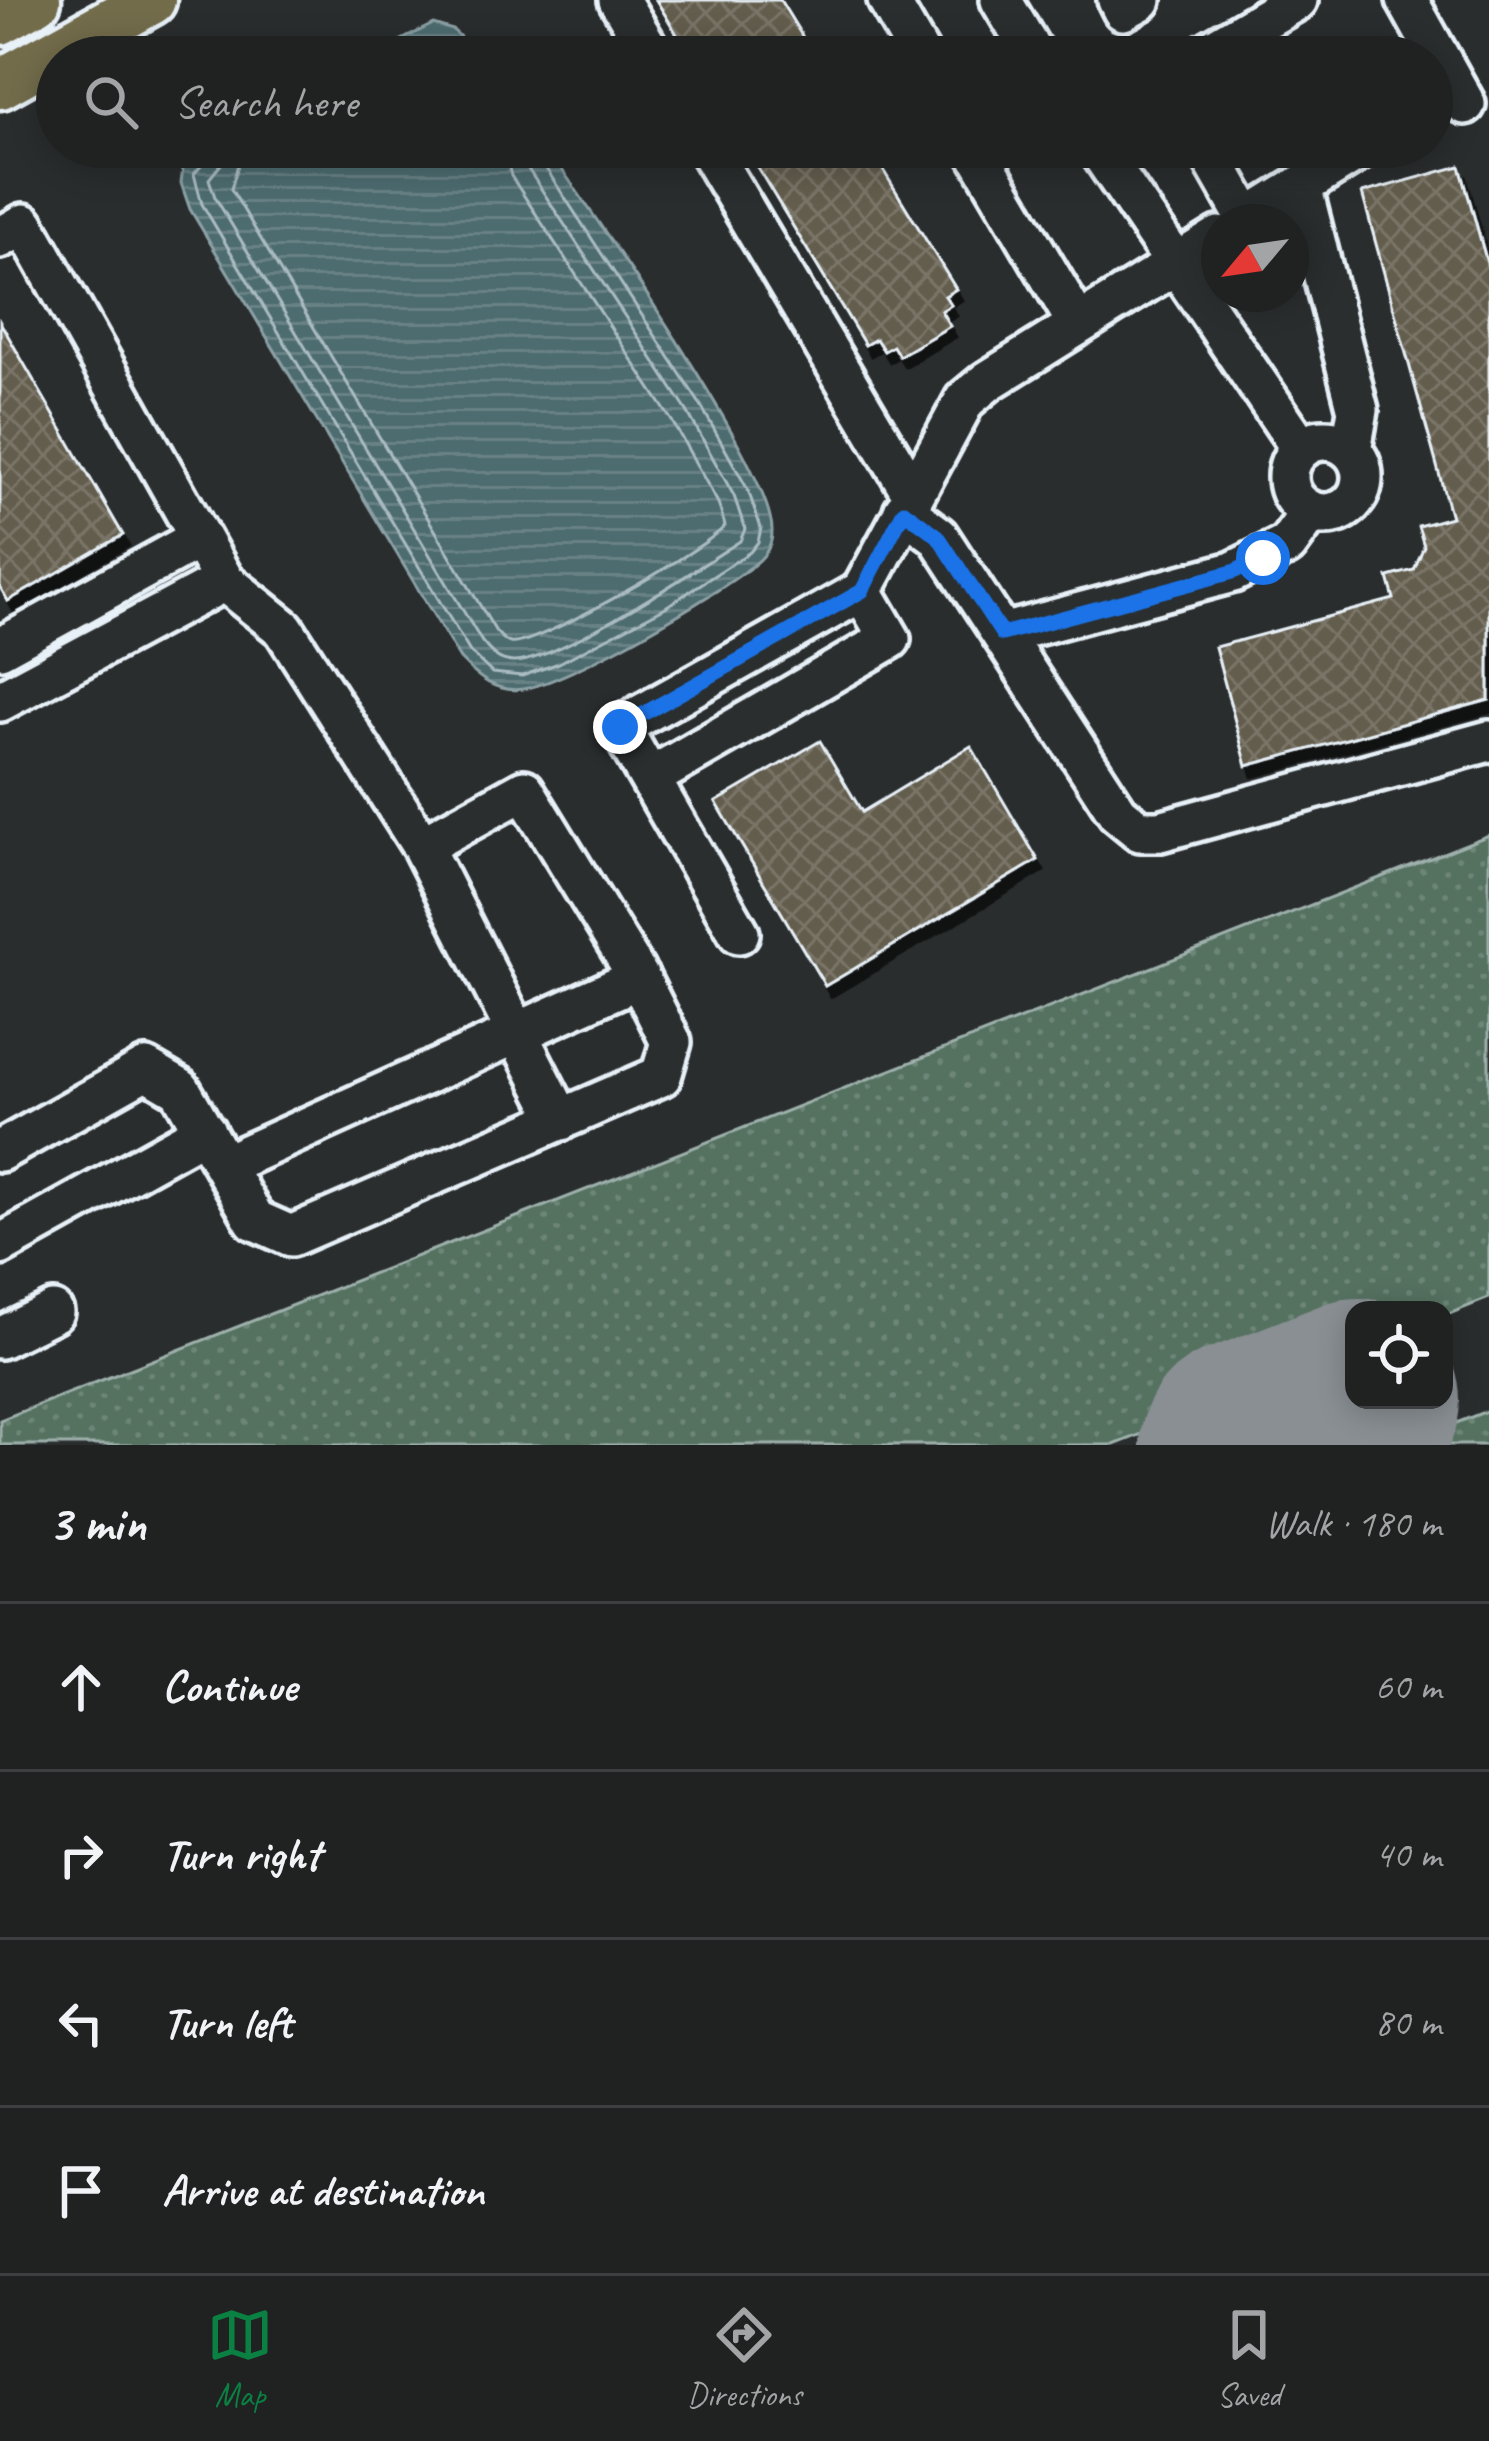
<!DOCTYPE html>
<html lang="en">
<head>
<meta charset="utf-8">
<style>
	body { margin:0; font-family:Caveat,sans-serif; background:#282a2a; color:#f1f3f6 }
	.controls { position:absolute; right:36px; bottom:36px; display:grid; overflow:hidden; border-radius:24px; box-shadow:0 6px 30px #0003 }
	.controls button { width:108px; height:108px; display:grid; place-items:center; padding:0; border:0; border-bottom:3px solid #3d3f40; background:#202222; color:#f1f3f6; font:60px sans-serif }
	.compass { position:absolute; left:1201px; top:204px; width:108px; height:108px; border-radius:50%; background:#202222; box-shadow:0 6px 30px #0003; rotate:241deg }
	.stop { position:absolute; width:36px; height:36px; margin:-27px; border:9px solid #1a73e8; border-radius:50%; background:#fff }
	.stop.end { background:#1a73e8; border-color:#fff; box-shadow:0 3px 12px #0008 }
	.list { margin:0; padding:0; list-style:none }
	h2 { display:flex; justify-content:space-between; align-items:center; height:156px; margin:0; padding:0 48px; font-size:51px }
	h2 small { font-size:39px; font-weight:400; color:#a2a4a5 }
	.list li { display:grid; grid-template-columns:78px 1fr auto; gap:36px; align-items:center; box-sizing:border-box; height:168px; padding:0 48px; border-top:3px solid #3d3f40 }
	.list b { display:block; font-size:45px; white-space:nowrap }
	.list em { font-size:39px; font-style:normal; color:#a2a4a5 }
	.icon { flex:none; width:66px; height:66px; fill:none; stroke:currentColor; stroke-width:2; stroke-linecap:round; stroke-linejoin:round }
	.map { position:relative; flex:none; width:1489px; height:1445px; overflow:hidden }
	.search { position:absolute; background:#202222; box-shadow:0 6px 30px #0003; left:36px; right:36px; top:36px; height:132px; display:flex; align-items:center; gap:30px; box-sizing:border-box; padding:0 42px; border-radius:66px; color:#a2a4a5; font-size:45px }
	.sheet { height:828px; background:#202222 }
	nav { display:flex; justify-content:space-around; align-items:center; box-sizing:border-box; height:168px; border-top:3px solid #3d3f40; background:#202222; font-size:33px; color:#a2a4a5 }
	nav a { display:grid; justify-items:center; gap:6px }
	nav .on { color:#0b8043 }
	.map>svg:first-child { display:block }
	.green { fill:url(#green-dots); stroke:#9eb1ac; stroke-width:3 }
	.water { fill:url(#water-rules); stroke:#8ca1a6; stroke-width:3 }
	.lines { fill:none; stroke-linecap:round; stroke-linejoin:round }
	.shore { stroke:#aabcc2; stroke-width:3 }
	.runway { stroke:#898f93; stroke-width:204 }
	.building { fill:url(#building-cross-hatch); stroke:#e8f1f8; stroke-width:3; filter:url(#shadow) }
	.minor-casing { stroke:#e8f1f8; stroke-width:48 }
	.major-casing { stroke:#e8f1f8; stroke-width:57 }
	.minor { stroke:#2a2d2e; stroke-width:39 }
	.major { stroke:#726c4b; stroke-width:48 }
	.route { stroke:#1a73e8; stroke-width:15 }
</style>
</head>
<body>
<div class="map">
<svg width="1489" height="1445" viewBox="0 0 1489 1445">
	<defs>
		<pattern id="green-dots" width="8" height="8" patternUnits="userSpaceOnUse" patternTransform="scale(3)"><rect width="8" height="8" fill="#557160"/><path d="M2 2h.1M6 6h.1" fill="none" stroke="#6d8678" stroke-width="1.8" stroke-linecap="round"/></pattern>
		<pattern id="water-rules" width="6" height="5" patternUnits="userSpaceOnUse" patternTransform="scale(3)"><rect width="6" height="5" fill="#4e6c70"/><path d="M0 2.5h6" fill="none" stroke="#688185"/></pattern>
		<pattern id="building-cross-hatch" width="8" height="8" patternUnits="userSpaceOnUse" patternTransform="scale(3)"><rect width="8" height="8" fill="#645d4d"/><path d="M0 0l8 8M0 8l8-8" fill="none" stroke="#7a7567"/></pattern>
		<filter id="shadow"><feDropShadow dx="6" dy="11" stdDeviation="0" flood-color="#0009"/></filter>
	</defs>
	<rect width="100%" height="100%" fill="#2a2d2e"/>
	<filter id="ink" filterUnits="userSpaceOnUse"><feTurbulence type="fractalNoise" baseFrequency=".00833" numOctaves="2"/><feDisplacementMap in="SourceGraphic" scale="24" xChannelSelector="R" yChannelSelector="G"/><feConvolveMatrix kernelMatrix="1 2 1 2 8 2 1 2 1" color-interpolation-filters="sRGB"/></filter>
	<g filter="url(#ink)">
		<path class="green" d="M1489,835V1298L1444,1316V1310H1354V1351L1114,1445H0V1420Z
			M1489,1410V1445H1401Z"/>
		<path class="water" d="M433,24L453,30L481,57H368Z
			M206,147H546C589,208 775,472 772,532C772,544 766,555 756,563C717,595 571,681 523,689C496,693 478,678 460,659L190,209L181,183L183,168Z"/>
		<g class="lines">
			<path class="shore" d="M210,147L208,158L194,174L202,204L470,652L492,673L522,676L559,663L664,608L750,552L758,542L761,528L748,490L700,404L539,158L537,147
				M225,147L222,163L209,179L215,197L482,642C491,653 498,661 513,662C556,663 698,568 740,541L745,529L734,496L687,411L526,166L522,147
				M243,147L231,189L496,632C500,636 505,642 510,643C534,649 708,547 725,526L718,503L672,421L511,176L504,147"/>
			<path class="runway" d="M1242,1445L1358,1400"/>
		</g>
		<path class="building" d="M656,0H780L815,57H691Z
			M745,147H869L956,289L945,296L951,305L941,311L950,326L899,356L893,346L884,351L876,339L865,345Z
			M1460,166L1489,270V700L1247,766L1215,647L1394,599L1388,577L1414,570L1424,546L1418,526L1451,517L1362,193Z
			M0,322L123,535L8,601L0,587Z
			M820,741L862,812L971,746L1038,860L825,986L716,802Z"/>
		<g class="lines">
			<defs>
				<path id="minor" d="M619,0L653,57
					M888,0L921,57
					M1001,0L1035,57
					M1118,0L1123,10L1141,0
					M1407,0L1465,104
					M1200,57L1297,0
					M707,147L913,494
					M974,147L1078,324
					M1097,147L1301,448
					M1206,147L1247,219
					M1301,186L1358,410L1351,450
					M1243,222L1364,147
					M0,238L24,224L200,538
					M1288 477a37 37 0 1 1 74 0a37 37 0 1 1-74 0Z
					M904,511L938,536L1118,813L1140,831H1160L1489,741
					M1002,634L1233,572L1287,545L1311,512
					M0,648L200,538L224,581L0,701
					M650,778L890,639L862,591
					M422,846L561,1120
					M739,933L620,727L862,591L965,400L988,381L1219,237
					M0,1151L146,1069L180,1089L255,1220L291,1236L661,1076L671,1042L639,978L524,790L422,846L284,629L224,581
					M224,1165L639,978
					M0,1245L205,1131
					M0,1338L53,1312"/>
				<path id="major" d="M0,20L36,0
					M0,84L151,0"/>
			</defs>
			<use href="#minor" class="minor-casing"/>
			<use href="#major" class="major-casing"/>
			<use href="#minor" class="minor"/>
			<use href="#major" class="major"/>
		</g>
	</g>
	<g class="lines" filter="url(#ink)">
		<path class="route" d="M620,727L862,591L904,511L938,536L1002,634L1233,572L1263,558"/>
	</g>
</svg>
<div class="controls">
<button><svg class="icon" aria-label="locate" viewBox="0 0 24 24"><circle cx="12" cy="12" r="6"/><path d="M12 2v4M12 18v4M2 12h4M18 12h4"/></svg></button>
</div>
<svg class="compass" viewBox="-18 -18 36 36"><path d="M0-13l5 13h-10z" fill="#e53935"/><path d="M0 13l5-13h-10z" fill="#a2a4a5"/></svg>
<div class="stop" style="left:1263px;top:558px"></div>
<div class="stop end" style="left:620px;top:727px"></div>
<div class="search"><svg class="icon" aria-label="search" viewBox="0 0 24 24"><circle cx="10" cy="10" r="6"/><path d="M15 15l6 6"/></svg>Search here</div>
</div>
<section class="sheet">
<h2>3 min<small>Walk · 180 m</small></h2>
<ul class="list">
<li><svg class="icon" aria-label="ahead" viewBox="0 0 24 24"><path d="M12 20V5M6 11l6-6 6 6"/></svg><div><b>Continue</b></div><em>60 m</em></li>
<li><svg class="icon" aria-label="right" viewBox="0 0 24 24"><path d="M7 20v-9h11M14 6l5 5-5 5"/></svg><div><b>Turn right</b></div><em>40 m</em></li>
<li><svg class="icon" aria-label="left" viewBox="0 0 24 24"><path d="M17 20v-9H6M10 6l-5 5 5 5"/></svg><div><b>Turn left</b></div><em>80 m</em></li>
<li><svg class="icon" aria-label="arrive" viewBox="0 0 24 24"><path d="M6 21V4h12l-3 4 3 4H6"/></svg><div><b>Arrive at destination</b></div></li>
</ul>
</section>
<nav>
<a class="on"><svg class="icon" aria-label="map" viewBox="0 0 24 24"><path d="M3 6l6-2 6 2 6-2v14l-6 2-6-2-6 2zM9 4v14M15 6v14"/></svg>Map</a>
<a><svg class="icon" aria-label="directions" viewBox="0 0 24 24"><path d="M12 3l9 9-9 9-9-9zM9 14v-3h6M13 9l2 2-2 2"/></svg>Directions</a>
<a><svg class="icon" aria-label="saved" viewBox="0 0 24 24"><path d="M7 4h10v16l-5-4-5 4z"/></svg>Saved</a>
</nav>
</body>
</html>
